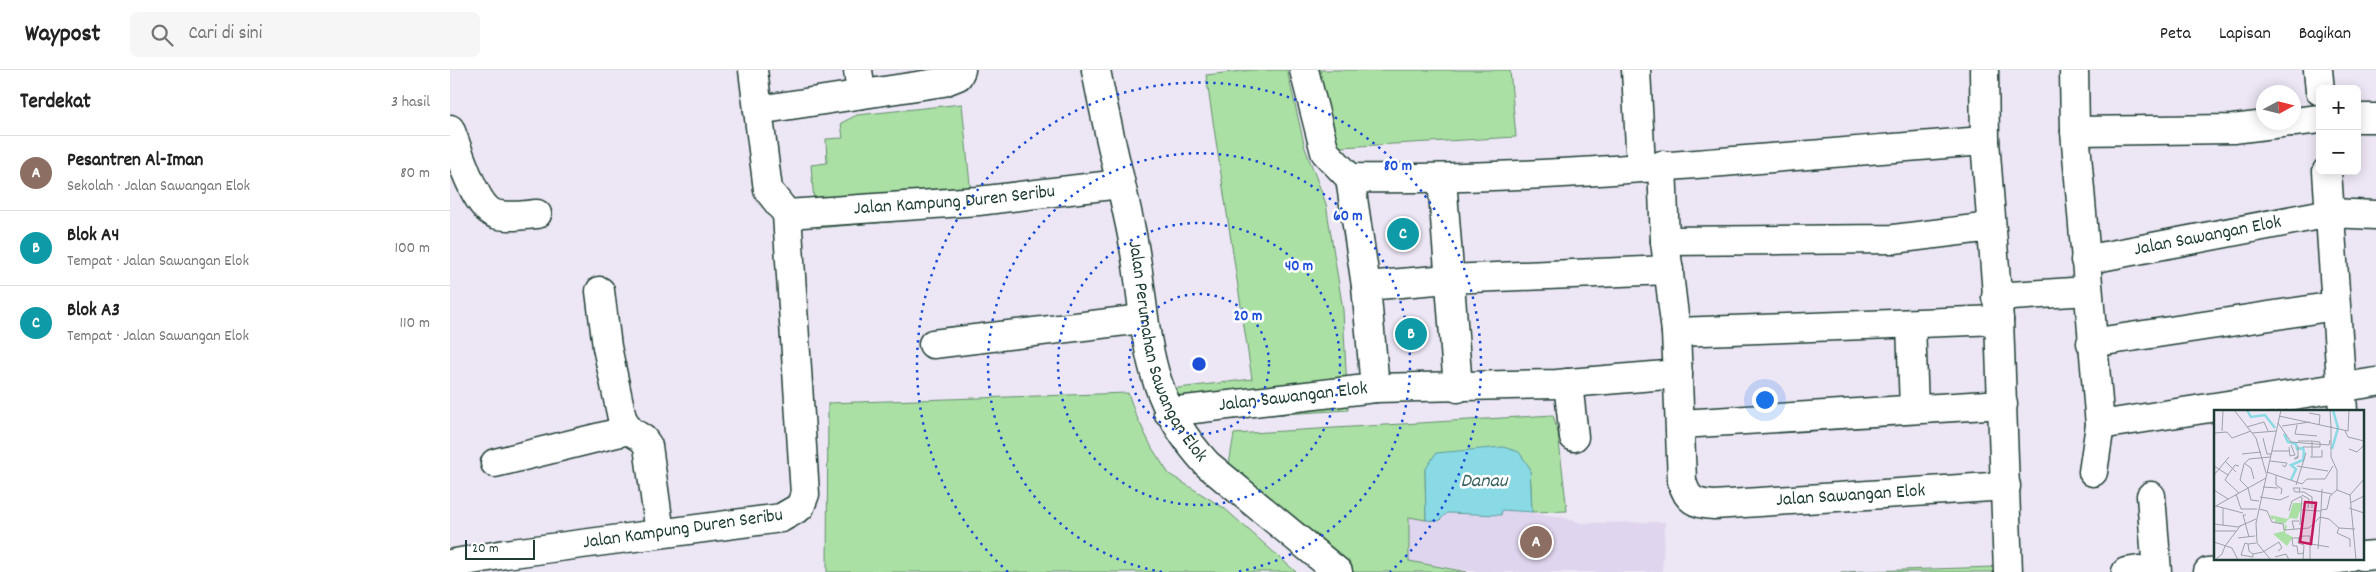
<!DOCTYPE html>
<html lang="id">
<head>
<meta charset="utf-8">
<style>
	body { margin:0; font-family:Dekko,sans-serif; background:#f6f6f6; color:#222 }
	.controls { position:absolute; right:15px; top:15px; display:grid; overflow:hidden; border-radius:8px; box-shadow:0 2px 12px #0003 }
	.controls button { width:45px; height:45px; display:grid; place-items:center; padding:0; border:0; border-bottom:1px solid #e0e0e0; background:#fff; color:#222; font:25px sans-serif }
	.compass { position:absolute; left:1806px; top:15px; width:45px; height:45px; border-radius:50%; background:#fff; box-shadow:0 2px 12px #0003; rotate:83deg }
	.scale { position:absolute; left:15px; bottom:12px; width:70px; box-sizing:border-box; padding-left:5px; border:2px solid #1f3d34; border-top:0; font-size:14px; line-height:18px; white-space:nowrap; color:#1f3d34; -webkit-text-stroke:4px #fff; paint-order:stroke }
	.you { position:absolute; left:1314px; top:329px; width:18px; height:18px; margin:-12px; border:4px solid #fff; border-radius:50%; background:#1a73e8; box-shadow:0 0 0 8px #1a73e833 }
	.badge { display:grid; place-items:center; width:32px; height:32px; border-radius:50%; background:#d1495b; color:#fff; font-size:16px; font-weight:700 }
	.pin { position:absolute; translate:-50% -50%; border:2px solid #fff; box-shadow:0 1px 5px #0006 }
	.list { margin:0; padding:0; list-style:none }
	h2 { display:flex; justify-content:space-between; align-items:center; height:65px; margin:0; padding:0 20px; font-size:21px }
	h2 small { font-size:16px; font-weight:400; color:#767676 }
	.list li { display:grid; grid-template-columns:32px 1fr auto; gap:15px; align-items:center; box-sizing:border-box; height:75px; padding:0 20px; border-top:1px solid #e0e0e0 }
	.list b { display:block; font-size:19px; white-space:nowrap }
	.list p { margin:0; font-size:16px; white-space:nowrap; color:#767676 }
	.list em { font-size:16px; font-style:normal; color:#767676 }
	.icon { flex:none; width:28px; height:28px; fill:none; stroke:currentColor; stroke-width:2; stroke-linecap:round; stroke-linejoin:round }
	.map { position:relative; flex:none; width:1926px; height:502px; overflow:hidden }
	header { display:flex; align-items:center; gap:30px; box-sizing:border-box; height:70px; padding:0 25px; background:#fff; border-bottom:1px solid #e0e0e0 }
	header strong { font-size:24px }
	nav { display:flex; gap:28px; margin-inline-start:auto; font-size:18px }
	.search { width:350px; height:45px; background:#f6f6f6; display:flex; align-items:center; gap:12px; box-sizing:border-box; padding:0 18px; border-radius:8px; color:#767676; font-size:19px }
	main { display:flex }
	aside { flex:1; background:#fff }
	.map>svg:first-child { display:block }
	.built { fill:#e0d5ee }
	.green { fill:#aae0a4; stroke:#648e6c }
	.water { fill:#89dae4; stroke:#5f9b9e }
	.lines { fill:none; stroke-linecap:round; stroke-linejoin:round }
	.minor-casing { stroke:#1f3d34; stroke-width:31 }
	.minor { stroke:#fff; stroke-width:28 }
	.ring { fill:none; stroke:#1d4ed8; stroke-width:2.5; stroke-dasharray:2.5 5 }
	.labels { text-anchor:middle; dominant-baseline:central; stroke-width:5; stroke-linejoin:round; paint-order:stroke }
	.street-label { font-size:19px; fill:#1f3d34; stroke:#fff }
	.water-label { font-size:20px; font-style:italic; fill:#3a6460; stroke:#fff }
	.inset-river { fill:none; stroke:#89dae4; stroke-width:2.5 }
	.inset-road { fill:none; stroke:#9ba2a8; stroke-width:1 }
	.view { fill:#c2185b; fill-opacity:0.15; stroke:#c2185b; stroke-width:2.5 }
	.inset-edge { fill:none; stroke:#1f3d34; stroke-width:2.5 }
	.centre { fill:#1d4ed8; stroke:#fff; stroke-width:2.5 }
	.ring-label { font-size:15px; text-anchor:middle; font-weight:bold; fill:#1d4ed8; stroke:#fff; stroke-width:5; stroke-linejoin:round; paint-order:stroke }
</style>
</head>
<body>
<header>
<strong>Waypost</strong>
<div class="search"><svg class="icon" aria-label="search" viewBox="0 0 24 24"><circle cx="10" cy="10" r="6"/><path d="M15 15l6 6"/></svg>Cari di sini</div>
<nav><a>Peta</a><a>Lapisan</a><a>Bagikan</a></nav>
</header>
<main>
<aside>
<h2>Terdekat<small>3 hasil</small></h2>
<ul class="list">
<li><span class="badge" style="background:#8d6e63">A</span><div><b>Pesantren Al-Iman</b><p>Sekolah · Jalan Sawangan Elok</p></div><em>80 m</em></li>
<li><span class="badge" style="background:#0f9aa8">B</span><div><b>Blok A4</b><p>Tempat · Jalan Sawangan Elok</p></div><em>100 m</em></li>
<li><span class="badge" style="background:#0f9aa8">C</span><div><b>Blok A3</b><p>Tempat · Jalan Sawangan Elok</p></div><em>110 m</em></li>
</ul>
</aside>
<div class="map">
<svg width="1926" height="502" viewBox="0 0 1926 502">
	<rect width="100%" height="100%" fill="#ede6f5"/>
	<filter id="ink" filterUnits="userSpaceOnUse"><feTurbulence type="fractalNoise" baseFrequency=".02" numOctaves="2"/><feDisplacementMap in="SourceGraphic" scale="10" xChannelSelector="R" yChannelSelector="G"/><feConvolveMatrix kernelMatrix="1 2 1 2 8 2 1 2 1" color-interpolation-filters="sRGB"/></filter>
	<g filter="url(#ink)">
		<path class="built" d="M1052,440L1107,446L1131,453L1215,452L1212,502H1027L959,491V447L989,451L997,443L1050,445Z"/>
		<path class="green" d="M801,0H837L855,78L876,134L893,240L898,340L725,351L704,321L802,309L756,5Z
			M859,0H1060L1066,67L874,78Z
			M512,34L523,145L366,158L361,95L377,93L376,69L393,68L391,53L407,45Z
			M678,323L685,343L702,378L719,404L774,438L846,502H377L378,333Z
			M1103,345L1108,363L1117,441L1082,442L1080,398L975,400L976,450L959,447V491L1017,502H871L774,425L784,364Z
			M1544,497V502H1391Z"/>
		<path class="water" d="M1053,377L1069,382L1080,398L1082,442L1052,440L1051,445L997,443L989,451L976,450L975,400L986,383Z"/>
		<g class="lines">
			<defs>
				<g id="minor">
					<path d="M408,0L411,24"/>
					<path id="s1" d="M646,0C656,54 670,107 681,160C700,252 687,318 757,394L888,502"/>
					<path d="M854,0L875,82L900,108L916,216L925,318"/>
					<path d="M1186,0L1191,97"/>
					<path d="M1534,0L1535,71L1549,250L1558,502"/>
					<path d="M1624,0L1625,61L1650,355L1643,402"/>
					<path d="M1868,0L1870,21"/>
					<path d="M308,40L493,12L508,6L511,0"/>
					<path d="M1907,48H1926"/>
					<path d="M1844,52L1870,49"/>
					<path d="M0,59C8,78 24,137 45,144C58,148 73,145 87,144"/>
					<path d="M1625,61L1783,59L1840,52"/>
					<path id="s2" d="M1212,95L1215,171L1226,262L1232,411C1237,430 1245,434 1264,435L1556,416"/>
					<path d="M1877,101L1893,341"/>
					<path d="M900,108C1112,111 1324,86 1535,71"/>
					<path d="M992,109L1008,318"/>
					<path id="s3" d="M337,144L528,131L670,114"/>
					<path d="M1215,171L1444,169L1541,157"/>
					<path id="s4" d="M1635,190L1880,143L1926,145"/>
					<path d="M916,216L998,209L1219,200"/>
					<path d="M150,221L157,277L172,348L179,360L193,369L198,376L210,463"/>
					<path d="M1546,227L1638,221"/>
					<path d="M1461,254L1464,339"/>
					<path d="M1226,262L1549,250"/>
					<path d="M1641,273L1885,236"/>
					<path d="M483,274L692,249"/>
					<path d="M1118,313L1124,367"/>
					<path id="s5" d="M718,342L925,318L1107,314L1228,304"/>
					<path d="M1231,354L1553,334"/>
					<path d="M1650,355L1926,312"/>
					<path d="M45,393L179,360"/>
					<path d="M1701,426L1707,502"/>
					<path d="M1912,486L1926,485"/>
					<path d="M0,494L55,484L331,448L350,437L355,424L337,144L318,120L303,0"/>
					<path d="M1676,502L1689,500L1697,502"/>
					<path d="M1758,502L1817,498L1897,488"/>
				</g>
			</defs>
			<use href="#minor" class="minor-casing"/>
			<use href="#minor" class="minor"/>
		</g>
	</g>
	<g class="ring">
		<circle cx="749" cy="294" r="70"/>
		<circle cx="749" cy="294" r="141"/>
		<path d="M712 502A211 211 0 1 1 786 502"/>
		<path d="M558 502A282 282 0 1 1 940 502"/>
	</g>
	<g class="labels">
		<g class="street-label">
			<text stroke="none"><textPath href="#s3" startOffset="168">Jalan Kampung Duren Seribu</textPath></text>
			<text stroke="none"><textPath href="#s4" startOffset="125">Jalan Sawangan Elok</textPath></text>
			<text stroke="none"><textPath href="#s1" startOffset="292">Jalan Perumahan Sawangan Elok</textPath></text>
			<text stroke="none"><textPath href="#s5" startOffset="126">Jalan Sawangan Elok</textPath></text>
			<text stroke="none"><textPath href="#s2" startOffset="498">Jalan Sawangan Elok</textPath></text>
			<text transform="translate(233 460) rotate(-8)">Jalan Kampung Duren Seribu</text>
		</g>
		<g class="water-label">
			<text x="1034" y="412">Danau</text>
		</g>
	</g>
	<g transform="translate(1764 340)">
		<rect width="150" height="150" fill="#ede6f5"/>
		<path d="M79,93H89L83,109L76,108L70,114L61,112V108L58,110L56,105L74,109ZM71,114L73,116L71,123L79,127L73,136L59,124L70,121Z" fill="#aae0a4"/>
		<path class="inset-river" d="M33,0L37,7L51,5L61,18M70,24L74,32L82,34L83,39L89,38L90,43L89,50L77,55L82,59L77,70M118,39L124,18L119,0"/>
		<path class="inset-road" d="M20,0L42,28L52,63M116,0L117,17M95,3L106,5L105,15M65,6L134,21L135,0M64,13L77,32L115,35L116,30M83,15L81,24L103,26M68,16L96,12M117,16V47L123,60V80M33,17L50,12L54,21M8,21L9,1M131,21L134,27L150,31M0,23L13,22L18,28L37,21M38,23L62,21M49,28L53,44H57M84,31H98V47M84,36V48L80,49L84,46M75,37L76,46L81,45L77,35M89,37H106V32L98,31M135,39L143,42L150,35M58,41H76M28,44L47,42M96,47H108V40M11,51L22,62M56,51L73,53L71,57L68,55M30,53L37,58L40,69M0,56L14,65L11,70L25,83M83,56L114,61M53,62L88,74L93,69H111L119,56M0,65L15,47M14,65L21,55L25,56M62,65V75L68,79L67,84M82,75L92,43M49,77L64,78M88,78L118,84M0,80L14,89M85,82L86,78H79L81,82H90L98,87V98M22,84L27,99H43M88,85L95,89L94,98M136,85L142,150M136,85L150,69M46,87L66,90L75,86M45,91L37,90L34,78L26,70L30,54L35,49L56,47M136,93L150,86M2,96L29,103M0,97L52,68M135,98L150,103M45,99L53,101L58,112L69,114L70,120L95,118L106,107M87,100L107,101M107,100L108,79M75,101L78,91L88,86M32,105H29L35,127M106,107L115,109L125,118L141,119M0,114L24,117L42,109M9,115V98M86,115L88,87M125,118L123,123L136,129V137M80,119L78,111H85M0,121H22M24,128L41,126M85,128H78L79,136H83L84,144L90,143M0,132L18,138L24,150M34,134L31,133L27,145L39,147V144L49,142M97,134L115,137M11,136L27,115M104,139L107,100L113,99L116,86L123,80L136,85M49,142L65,132L68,138L64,141M39,144L35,141L34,134L42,133M61,147L72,144L75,150M1,150L8,144L11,136M57,150L43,133L42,113L67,0M89,150L90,135L84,133L85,127L90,126H96V150"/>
		<path class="view" d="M91,92L102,93L97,134L86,132Z"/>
		<rect width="150" height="150" class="inset-edge"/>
	</g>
	<circle cx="749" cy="294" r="8" class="centre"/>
	<g class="ring-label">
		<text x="948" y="100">80 m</text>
		<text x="898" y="150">60 m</text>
		<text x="849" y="200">40 m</text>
		<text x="798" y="250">20 m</text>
	</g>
</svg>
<div class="controls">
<button>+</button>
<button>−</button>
</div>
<svg class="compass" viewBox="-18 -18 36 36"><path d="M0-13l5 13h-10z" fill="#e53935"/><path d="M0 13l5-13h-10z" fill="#767676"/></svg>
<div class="scale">20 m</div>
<div class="you"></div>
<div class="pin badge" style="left:1086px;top:472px;background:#8d6e63">A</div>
<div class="pin badge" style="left:961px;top:264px;background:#0f9aa8">B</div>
<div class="pin badge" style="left:953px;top:164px;background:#0f9aa8">C</div>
</div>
</main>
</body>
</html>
